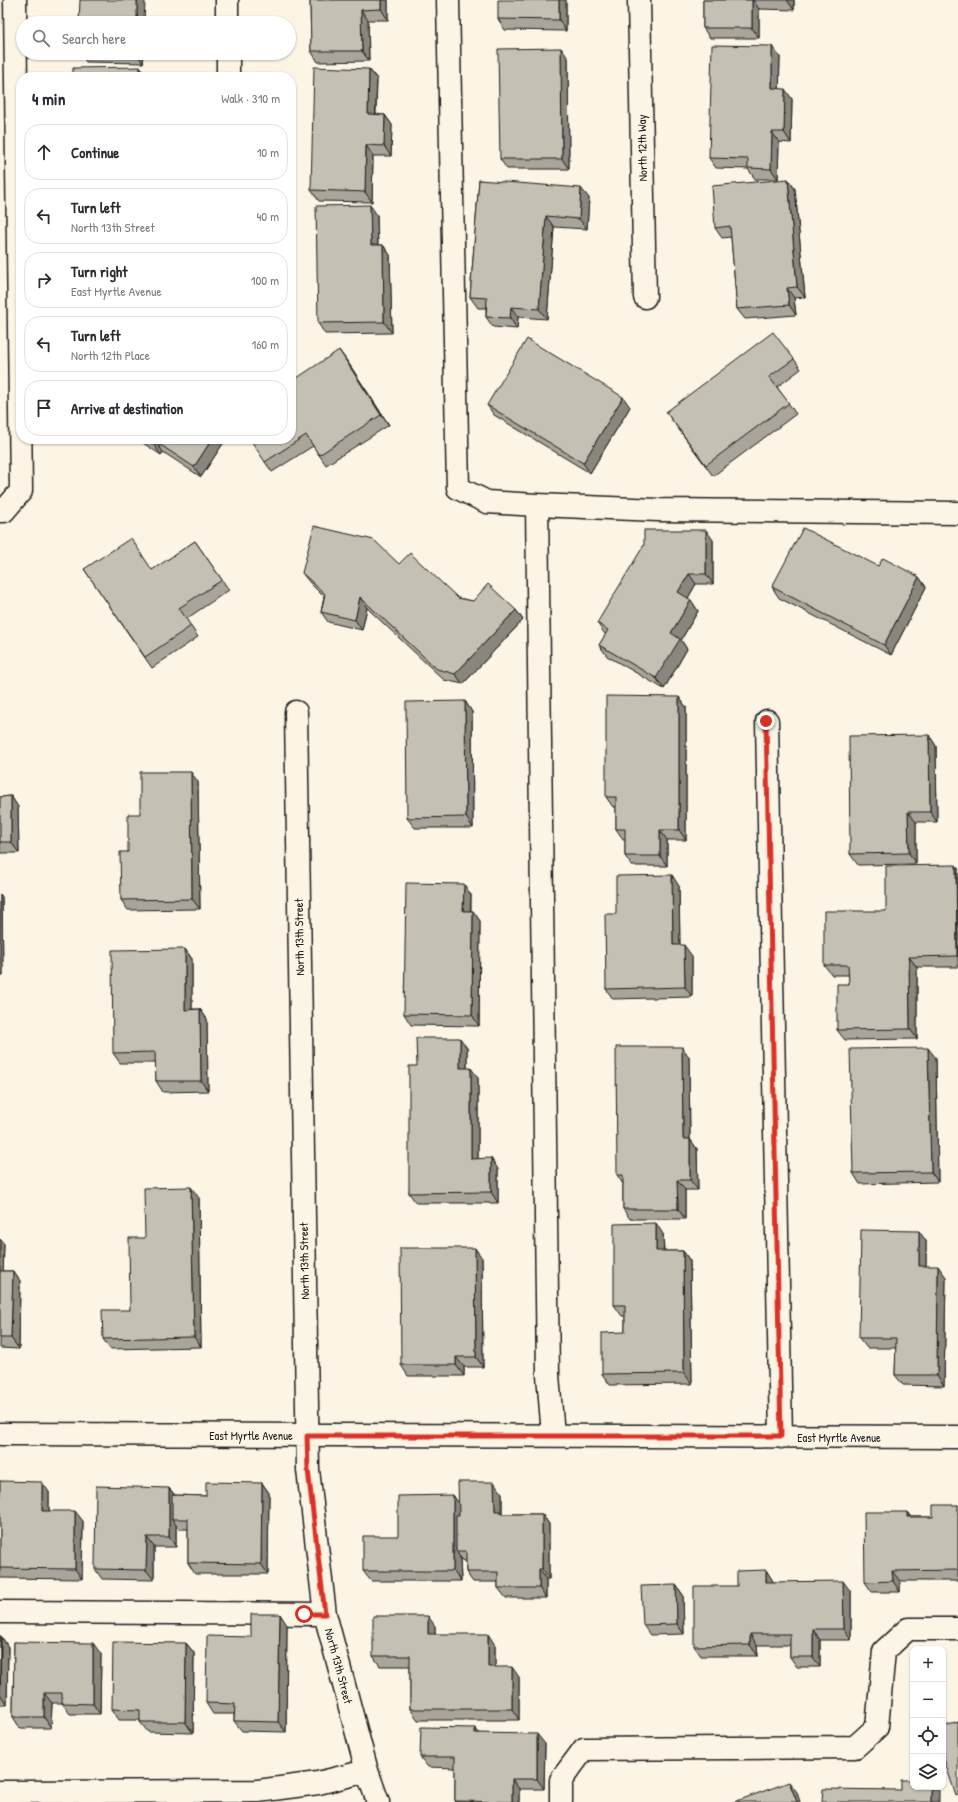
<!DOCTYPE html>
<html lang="en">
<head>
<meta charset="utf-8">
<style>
	body { margin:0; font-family:"Patrick Hand",sans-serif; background:#f7f7f7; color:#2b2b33 }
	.controls { position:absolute; right:12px; bottom:12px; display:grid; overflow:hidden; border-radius:8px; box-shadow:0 1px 3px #0004 }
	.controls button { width:36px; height:36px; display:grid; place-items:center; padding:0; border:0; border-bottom:1px solid #e1e1e2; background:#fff; color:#2b2b33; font:20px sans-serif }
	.stop { position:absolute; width:12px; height:12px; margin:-9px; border:3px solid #d93025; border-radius:50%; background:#fff }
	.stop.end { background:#d93025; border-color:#fff; box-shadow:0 1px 4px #0008 }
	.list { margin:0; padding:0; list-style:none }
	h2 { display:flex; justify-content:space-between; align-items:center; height:52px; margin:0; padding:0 16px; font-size:17px }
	h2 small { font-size:13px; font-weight:400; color:#7c7c81 }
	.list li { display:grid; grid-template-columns:26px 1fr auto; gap:12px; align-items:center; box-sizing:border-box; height:56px; margin:0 8px 8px; padding:0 8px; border:1px solid #e1e1e2; border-radius:16px }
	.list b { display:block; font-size:15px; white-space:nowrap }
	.list p { margin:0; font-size:13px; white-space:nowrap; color:#7c7c81 }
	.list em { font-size:13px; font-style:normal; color:#7c7c81 }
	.icon { flex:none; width:22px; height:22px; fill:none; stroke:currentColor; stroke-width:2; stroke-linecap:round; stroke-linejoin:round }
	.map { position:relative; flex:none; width:958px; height:1802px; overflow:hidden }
	.search { position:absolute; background:#fff; box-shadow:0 1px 3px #0004; left:16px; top:16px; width:280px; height:44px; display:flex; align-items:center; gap:10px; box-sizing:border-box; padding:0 14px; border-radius:22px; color:#7c7c81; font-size:15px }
	.panel { position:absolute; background:#fff; box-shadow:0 1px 3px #0004; left:16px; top:72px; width:280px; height:372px; border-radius:16px }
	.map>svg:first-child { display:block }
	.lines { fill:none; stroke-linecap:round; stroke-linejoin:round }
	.minor-casing { stroke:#1c1c1c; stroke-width:25 }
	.minor { stroke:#fcf5e5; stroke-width:22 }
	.wall { fill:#a9a59a; stroke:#1c1c1c }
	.shaded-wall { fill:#89867d; stroke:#1c1c1c }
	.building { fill:#c4c0b3; stroke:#1c1c1c }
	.route { stroke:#d93025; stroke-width:5 }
	.labels { text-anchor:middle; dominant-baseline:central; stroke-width:3; stroke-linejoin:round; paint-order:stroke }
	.street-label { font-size:12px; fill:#1c1c1c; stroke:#fcf5e5 }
</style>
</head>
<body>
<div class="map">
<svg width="958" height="1802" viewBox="0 0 958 1802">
	<rect width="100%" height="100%" fill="#fcf5e5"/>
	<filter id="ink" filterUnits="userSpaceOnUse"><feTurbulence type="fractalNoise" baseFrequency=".025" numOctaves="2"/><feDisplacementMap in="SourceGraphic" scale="8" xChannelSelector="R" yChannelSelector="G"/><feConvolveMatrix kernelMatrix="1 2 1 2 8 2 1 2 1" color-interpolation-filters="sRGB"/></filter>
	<g filter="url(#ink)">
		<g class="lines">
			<defs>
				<path id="minor" d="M227,0V23
					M448,0L458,488L487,502L537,505L658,510L958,513
					M639,0L645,297
					M228,53V77
					M537,505L548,1375L553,1435
					M0,511H4L21,491L15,0
					M296,712L308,1470L325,1614L367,1771L378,1802
					M767,721L781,1437
					M0,1434L958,1437
					M0,1612L325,1614
					M0,1792L258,1791L318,1783L367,1771
					M561,1802V1780L584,1749L855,1747L877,1727L884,1651L908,1629H958"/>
			</defs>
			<use href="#minor" class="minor-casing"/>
			<use href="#minor" class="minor"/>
		</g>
		<path class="wall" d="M310,0H388V20H368L369,61L318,62L311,51Z
			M566,0V31L505,30L498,19Z
			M703,0H794V10L759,9V38H710L703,28Z
			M80,53H144L143,63L86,62Z
			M780,57L779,89L792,99L791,143L779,142L778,179H755L748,169L716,168L709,158Z
			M568,58L569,169H507L500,159Z
			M369,69L377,79L376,114L385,115L392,125L391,156H373L372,202L319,201L311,190Z
			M788,179L795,189L805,297L794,298L796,315L745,319L737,309L731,237L722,238L715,228Z
			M479,180L589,198L587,229L554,227L547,319L518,317L517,329L493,327L486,317V308H478L470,297Z
			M377,215L378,245H383L390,255L392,333L325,334L318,323Z
			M794,359L801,369L777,387L796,414L713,476L666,412Z
			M347,361L389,425L326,465L313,446L272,472L265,462Z
			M487,405L630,407L590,473L494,415Z
			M137,439H226L201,477L163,452L161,455Z
			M713,540V584H696L688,598L691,600L698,611L681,640L687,649L664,689L607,656L599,645L606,634H605L597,623Z
			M195,541L229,590L186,619L198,637L152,668L84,569L153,570Z
			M399,564L458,598L516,610L523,620L463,684L444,680L367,608L362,630L328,622L321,612L324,597L310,583L302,573Z
			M878,566L919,577L926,587L891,655L779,598L772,587Z
			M679,697L686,707V840H667V866H632L625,856V839H623L616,829V807H613L606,797Z
			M465,701L472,712L473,828H415L407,818Z
			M929,735L936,746L937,822H916V864L858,865L850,854Z
			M198,782L200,909L128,910L121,900L128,852L140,814Z
			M11,796L18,807L19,853H0V797Z
			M958,868V967H917V1039L845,1040L837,1030L849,984V975H832L824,965L886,911Z
			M679,886L680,945L692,956V997L613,999L606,989L616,914Z
			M0,894L2,897L3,976H0Z
			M471,895V911H473L480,921L479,1026L411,1025L404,1014Z
			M185,949L192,959V1009H200L207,1019L208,1091L163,1092L156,1081V1063H120L113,1053Z
			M682,1047L689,1057L690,1139L697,1149L698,1190H685V1219H630L623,1209V1184L617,1175Z
			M467,1048V1068L478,1078V1159L498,1169V1203H416L409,1193L417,1066Z
			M936,1058L938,1182L860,1184L853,1173Z
			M199,1198L201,1347L110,1349L103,1339L130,1310L145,1238Z
			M663,1234L664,1251H683L690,1261L692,1384L610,1385L602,1374L625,1332V1316H622L614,1305Z
			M0,1239L4,1244L3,1271H13L20,1281L19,1349L0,1348Z
			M926,1241V1266L946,1277L944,1386L903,1385L895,1375L896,1348H867L859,1338Z
			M482,1258L483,1367H464V1376H408L401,1365Z
			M0,1481L49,1492V1511L83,1521L82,1579L0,1578Z
			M262,1483L269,1493L268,1574H195L188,1563V1529H179L176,1525V1547H154V1580L102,1579L95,1569L169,1488L175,1495L206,1496Z
			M502,1493V1513L503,1514H542L549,1524V1579H546V1598H506L498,1588V1582H473L466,1572V1561H464L460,1557L461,1581H371L363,1571L398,1536L453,1495L459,1504Z
			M958,1505V1581H900V1592H872L865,1582L907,1512L911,1517H933Z
			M766,1570L773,1582L851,1592V1640H820V1667H797L790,1657V1645H757L758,1656H701L694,1646L737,1586Z
			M676,1585L683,1595L684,1634L650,1635L643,1625Z
			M287,1625L286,1732L242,1731L234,1721V1714H213L206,1703L251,1637Z
			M435,1626V1634L495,1645V1667L519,1677V1720H418L410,1709V1666H380L373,1656Z
			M0,1636H1L8,1647L7,1705H0Z
			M14,1642L101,1654L100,1714H70L62,1703H52L51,1728H20L13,1717Z
			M186,1643L194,1653L193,1733L148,1732L140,1722V1720H119L112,1709Z
			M475,1728L479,1733L545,1744L544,1789H519V1802H456L455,1801V1768L428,1767L420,1757Z"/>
		<path class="shaded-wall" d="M137,0H145L144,23H137Z
			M381,0H388V20L381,9Z
			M559,0H566V31L559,20Z
			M752,0H753L759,9V38L752,28Z
			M787,0H794V10Z
			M361,10L368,20L369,61L362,51Z
			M772,46L780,57L779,99L772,88Z
			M561,48L568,58L569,169L562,159Z
			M136,53H144L143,63Z
			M140,67L147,77H140Z
			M369,69L377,79L375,124L368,114Z
			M785,89L792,99L791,143L784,132Z
			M385,115L392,125L391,156L384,146Z
			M772,132L779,142L778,179L771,169Z
			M366,145L373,156L372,202L365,192Z
			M788,179L795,189L805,297L797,287Z
			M581,188L589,198L587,229L579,219Z
			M370,205L377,215L378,255L371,245Z
			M546,216L554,227L547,319L539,309Z
			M383,245L390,255L392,333L384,322Z
			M787,288L794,298L796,315L789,305Z
			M511,307L518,317L517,329L510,318Z
			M339,350L347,361L389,425L381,415Z
			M623,397L630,407L590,473L583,463Z
			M212,439H226L201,477L194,467Z
			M156,442L163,452L161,455L154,445Z
			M706,530L713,540V584L706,574Z
			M689,574L696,584L685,603L678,592Z
			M919,577L926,587L891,655L884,645Z
			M360,597L367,608L362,630L355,620Z
			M691,600L698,611L681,640L687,649L664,689L656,678L671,633Z
			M516,610L523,620L463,684L455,674Z
			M679,697L686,707V840L679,830Z
			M465,701L472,712L473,828L466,817Z
			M929,735L936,746L937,822L930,812Z
			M191,772L198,782L200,909L192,899Z
			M11,796L18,807L19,853L11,842Z
			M908,812L916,822V864L909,853Z
			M660,830L667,840V866L660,856Z
			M956,865L958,868V957L957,956Z
			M672,875L679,886L680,956L673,945Z
			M464,884L471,895L470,921L463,911Z
			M0,894L2,897L3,976L0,972Z
			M473,911L480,921L479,1026L472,1015Z
			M684,945L692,956V997L685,987Z
			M185,949L192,959V1020L185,1010Z
			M909,957L917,967V1039L910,1029Z
			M200,1009L207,1019L208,1091L201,1081Z
			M460,1038L467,1048V1078L460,1068Z
			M682,1047L689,1057L690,1149L683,1139Z
			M928,1048L936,1058L938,1182L931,1172Z
			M471,1068L478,1078V1169L471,1159Z
			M690,1139L697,1149L698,1190L690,1180Z
			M491,1158L498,1169V1203L491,1192Z
			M677,1180L685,1190V1219L678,1209Z
			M191,1187L199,1198L201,1347L194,1337Z
			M656,1223L663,1234L664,1262L656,1251Z
			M919,1231L926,1241V1276L919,1266Z
			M0,1239L4,1244L3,1281L0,1277Z
			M475,1248L482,1258L483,1367L476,1357Z
			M683,1251L690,1261L692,1384L684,1373Z
			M938,1266L946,1277L944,1386L937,1375Z
			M13,1271L20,1281L19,1349L11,1338Z
			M456,1357L464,1367V1376L456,1365Z
			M42,1482L49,1492V1521L42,1511Z
			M494,1482L502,1493V1513L508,1521L495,1511Z
			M262,1483L269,1493L268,1574L261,1564Z
			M169,1488L176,1498L172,1519L176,1525V1547L169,1537Z
			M453,1495L460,1506L456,1551L460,1557L461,1581L453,1571Z
			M75,1511L83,1521L82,1579L75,1569Z
			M907,1512L914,1522L907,1517Z
			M542,1514L549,1524V1579L542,1569Z
			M147,1537L154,1547V1580L146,1570Z
			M539,1569L546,1579V1598L539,1588Z
			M766,1570L773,1581V1592L766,1582Z
			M892,1571L900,1581V1592L893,1581Z
			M843,1581L851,1592V1640L844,1629Z
			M676,1585L683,1595L684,1634L677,1624Z
			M280,1614L287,1625L286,1732L278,1722Z
			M428,1616L435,1626V1645L428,1634Z
			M813,1629L820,1640V1667L813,1657Z
			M488,1634L495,1645V1677L488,1667Z
			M750,1634L757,1645L758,1656L750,1645Z
			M1,1636L8,1647L7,1705L0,1694Z
			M93,1643L101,1654L100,1714L93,1704Z
			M186,1643L194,1653L193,1733L185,1722Z
			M512,1667L519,1677V1720L512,1709Z
			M44,1693L52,1703L51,1728L44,1717Z
			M475,1728L482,1738L475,1733Z
			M537,1734L545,1744L544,1789L537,1779Z
			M512,1779L519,1789V1802H512Z
			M789,1782L797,1792L800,1802H797Z
			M931,1787H936L939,1791V1802H931Z"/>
		<path class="building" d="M80,0H137V23H79Z
			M310,0H381V9L361,10L362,51H311Z
			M498,0H559V20L498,19Z
			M703,0H752V28H703Z
			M712,45L772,46V88L785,89L784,132H772L771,169L748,168V159L709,158Z
			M561,48L562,159H500L498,49Z
			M140,67V77H73V68Z
			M314,67L369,69L368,114L385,115L384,146L366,145L365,192L311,190Z
			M788,179L797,287L787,288L789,305L737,309L730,226L715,228L712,186Z
			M479,180L581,188L579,219L546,216L539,309L511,307L510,318L486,317L487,298L470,297Z
			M370,205L371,245H383L384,322L318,323L316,206Z
			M773,332L794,359L769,377L789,403L706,465L666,412Z
			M527,339L623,397L583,463L487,405Z
			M339,350L381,415L319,455L306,435L265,462L250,439H291V382Z
			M146,439H212L194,467L156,442L154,445Z
			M314,526L374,540L399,564L410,553L458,598L473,601L488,584L516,610L455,674L437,669L360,597L355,620L321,612L325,594L302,573Z
			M803,528L878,566L883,558L919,577L884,645L772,587Z
			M644,530H706V574H689L678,592L691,600L671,633L680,639L656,678L599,645L608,630L597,623L644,545Z
			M131,538L152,570L195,541L222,580L179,608L191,626L145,657L84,569Z
			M606,696L679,697V830H660V856H625V829H616V797H606Z
			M465,701L466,817L407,818L406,702Z
			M929,735L930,812H908L909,853L850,854L849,736Z
			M140,772H191L192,899L121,900L120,852H128V814H140Z
			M11,796V842H0V797Z
			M956,865L957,956L909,957L910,1029L837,1030V984H849L848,965H824V911H886V866Z
			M672,875L673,945H684L685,987L606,989L605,914H616V876Z
			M406,883L464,884L463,911H473L472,1015L404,1014Z
			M185,949V1010L200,1009L201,1081H156L155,1052L113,1053L112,950Z
			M416,1038H460V1068H471V1159L491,1158V1192L409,1193V1066H417Z
			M616,1047H682L683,1139H690V1180H677L678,1209H623V1175H617Z
			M928,1048L931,1172L853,1173L850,1049Z
			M191,1187L194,1337L103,1339L102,1310H130L129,1238H145L144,1188Z
			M656,1223V1251H683L684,1373L602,1374V1333L625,1332V1305H614V1224Z
			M861,1230L919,1231V1266H938L937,1375H895L896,1338H859Z
			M400,1248H475L476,1357H456V1365H401Z
			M0,1271H13L11,1338H0Z
			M0,1481L42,1482V1511H75V1569L0,1568Z
			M206,1482L262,1483L261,1564L188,1563V1519H172V1495L206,1496Z
			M458,1482H494L495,1511H501V1514H542V1569H539V1588H498V1572H466V1551H456V1515H459Z
			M96,1486L169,1488V1537H147L146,1570L95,1569Z
			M453,1495V1571H363V1536H398V1496Z
			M933,1505H958V1570L892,1571L893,1581L865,1582L864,1512H907V1517H933Z
			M766,1570V1582L843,1581L844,1629H813V1657H790V1634H750V1645L694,1646V1586H737V1571Z
			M676,1585L677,1624L643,1625L641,1586Z
			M251,1614H280L278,1722L234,1721L235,1704L206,1703L207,1636L251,1637Z
			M373,1616H428V1634H488V1667H512V1709H410V1656H373Z
			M0,1636H1L0,1686Z
			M14,1642L93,1643V1704L62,1703V1693H44V1717H13Z
			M113,1642L186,1643L185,1722H140V1710L112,1709Z
			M958,1722V1795L956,1796L943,1756V1727Z
			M421,1727L475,1728V1733L537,1734V1779H512V1802L455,1801V1757H420Z
			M901,1780H913V1787H931V1802H822L823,1789L901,1790Z
			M789,1782L797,1802H734Z"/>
	</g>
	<g class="lines" filter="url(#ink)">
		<path class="route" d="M304,1614H325L308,1470L307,1436H781L766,721"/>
	</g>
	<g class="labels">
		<g class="street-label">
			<text transform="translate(642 148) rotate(-91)">North 12th Way</text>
			<text transform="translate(299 937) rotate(-91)">North 13th Street</text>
			<text transform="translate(304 1261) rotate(-91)">North 13th Street</text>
			<text x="251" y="1435">East Myrtle Avenue</text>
			<text x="839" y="1437">East Myrtle Avenue</text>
			<text transform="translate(339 1666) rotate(75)">North 13th Street</text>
		</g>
	</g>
</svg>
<div class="controls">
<button>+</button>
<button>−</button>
<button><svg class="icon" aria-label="locate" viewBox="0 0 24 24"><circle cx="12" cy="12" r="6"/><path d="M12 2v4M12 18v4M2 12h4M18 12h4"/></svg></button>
<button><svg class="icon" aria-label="layers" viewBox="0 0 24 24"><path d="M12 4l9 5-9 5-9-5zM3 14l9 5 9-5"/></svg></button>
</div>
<div class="stop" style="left:304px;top:1614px"></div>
<div class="stop end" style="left:766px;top:721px"></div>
<div class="search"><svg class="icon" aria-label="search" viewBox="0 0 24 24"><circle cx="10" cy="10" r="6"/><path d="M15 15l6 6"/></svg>Search here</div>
<section class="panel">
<h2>4 min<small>Walk · 310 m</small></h2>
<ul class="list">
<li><svg class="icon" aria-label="ahead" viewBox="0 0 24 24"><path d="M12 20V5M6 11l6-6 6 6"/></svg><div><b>Continue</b></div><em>10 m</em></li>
<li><svg class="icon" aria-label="left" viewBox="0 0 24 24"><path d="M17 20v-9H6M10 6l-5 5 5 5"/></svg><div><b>Turn left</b><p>North 13th Street</p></div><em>40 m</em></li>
<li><svg class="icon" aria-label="right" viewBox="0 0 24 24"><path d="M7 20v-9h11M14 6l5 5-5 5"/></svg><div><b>Turn right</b><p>East Myrtle Avenue</p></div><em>100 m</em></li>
<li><svg class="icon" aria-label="left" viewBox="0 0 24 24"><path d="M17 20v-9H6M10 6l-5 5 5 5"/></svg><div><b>Turn left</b><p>North 12th Place</p></div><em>160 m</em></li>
<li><svg class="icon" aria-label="arrive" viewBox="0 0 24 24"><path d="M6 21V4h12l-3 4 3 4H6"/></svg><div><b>Arrive at destination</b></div></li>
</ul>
</section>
</div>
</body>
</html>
